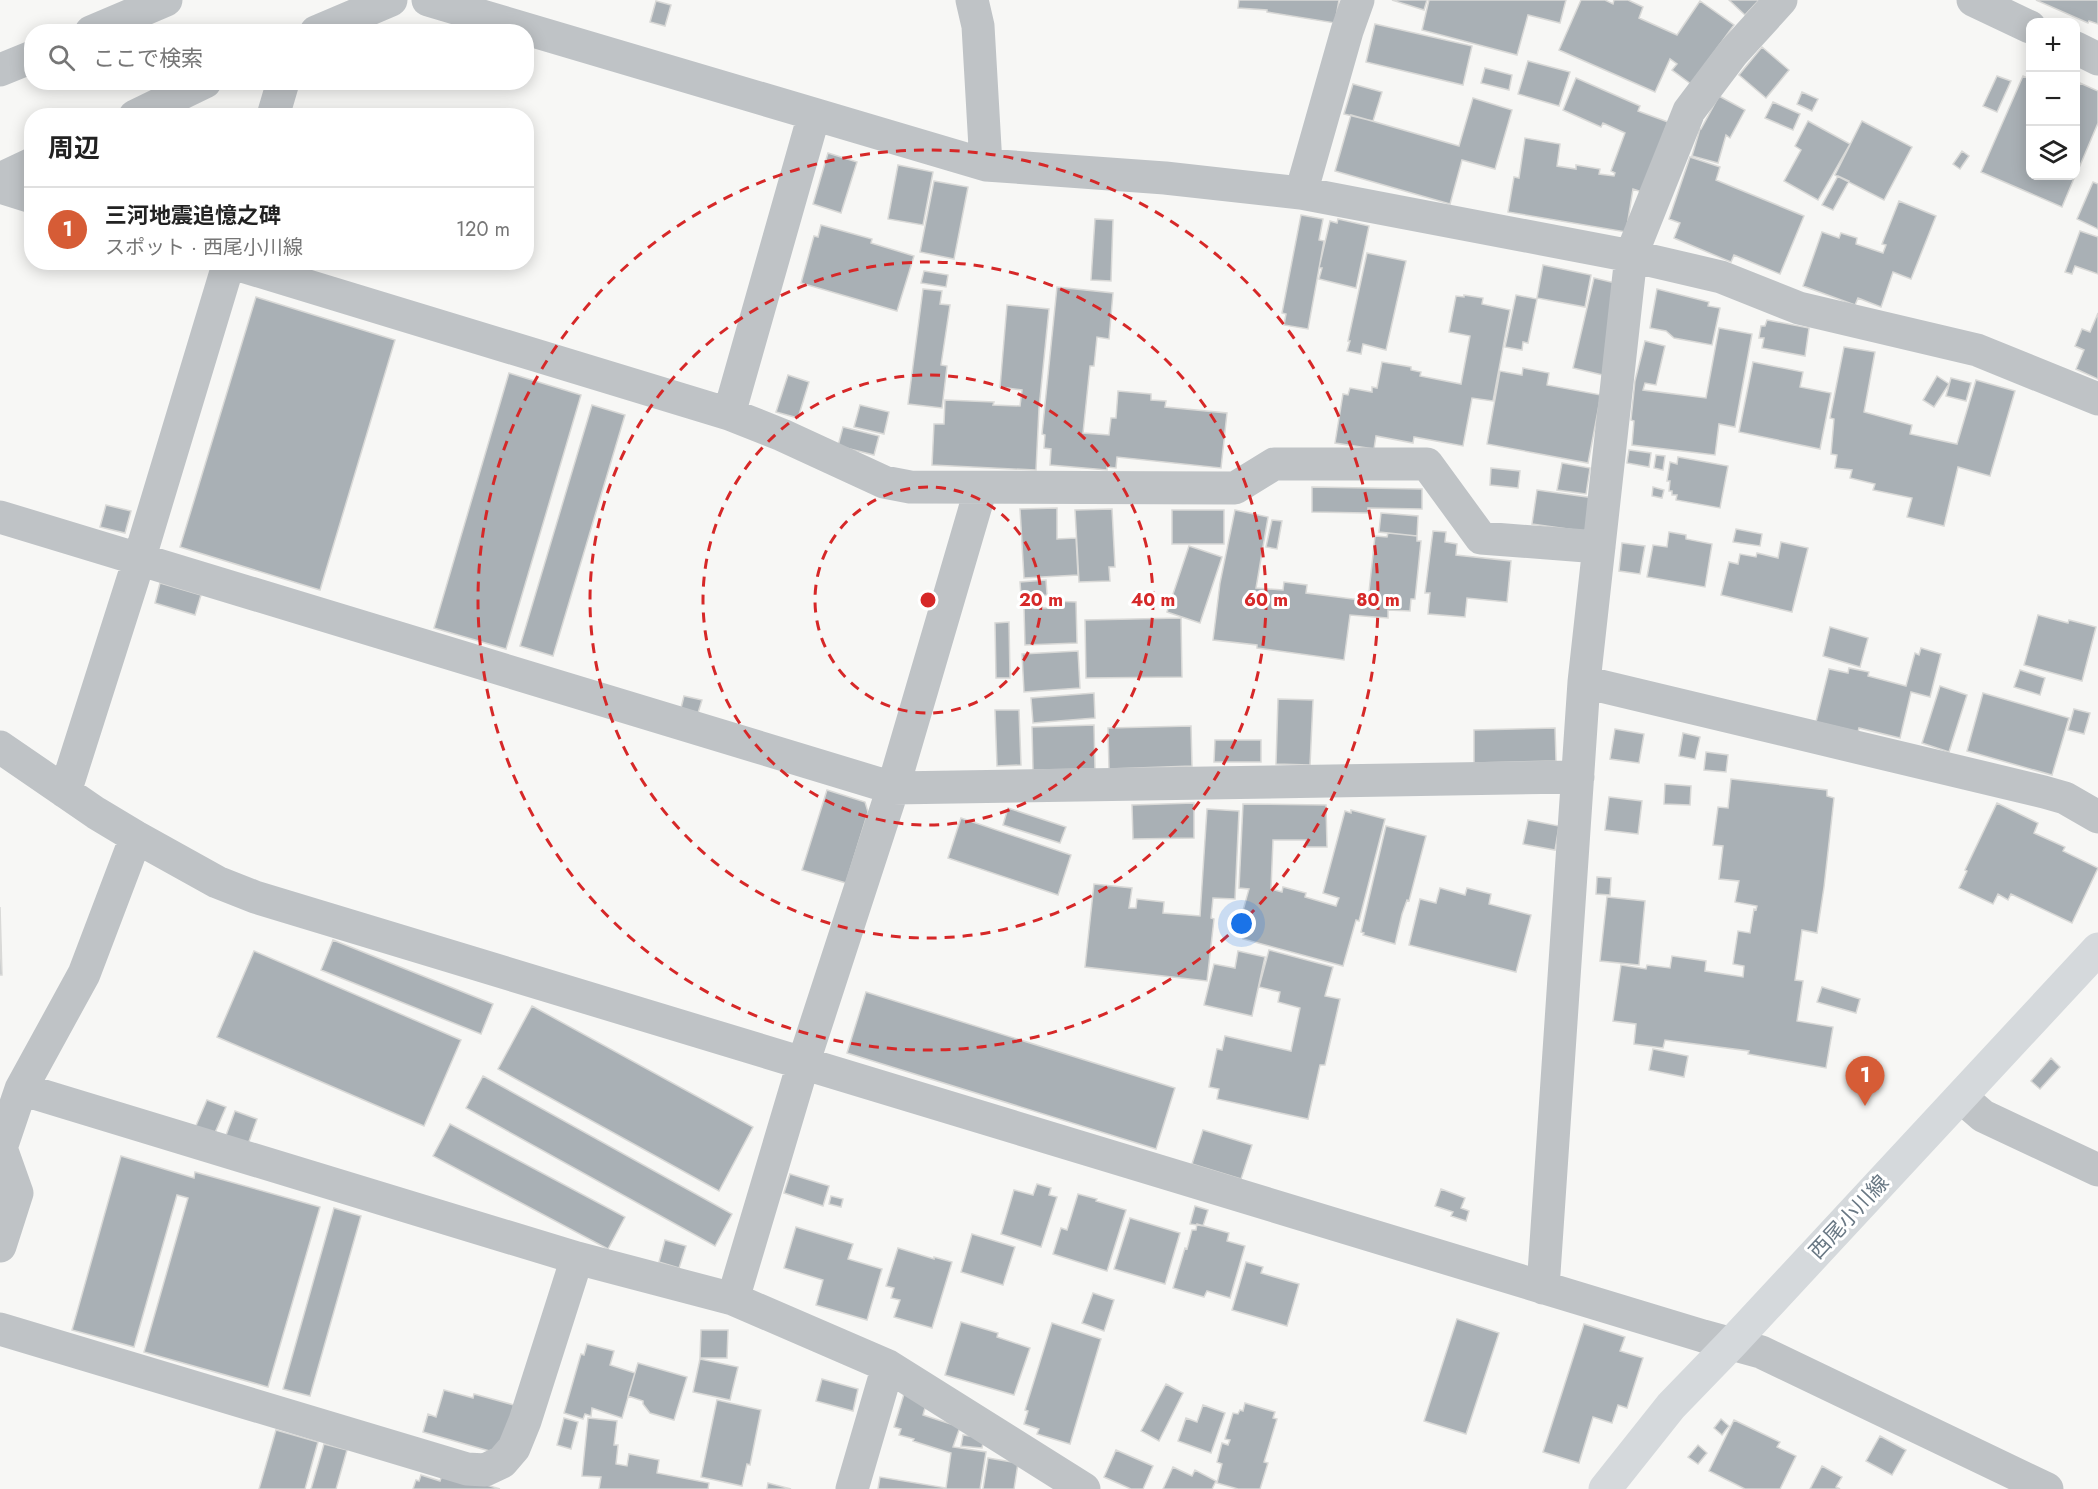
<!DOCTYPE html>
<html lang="ja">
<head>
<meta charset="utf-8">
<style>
	body { margin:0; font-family:Jost,"Noto Sans JP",sans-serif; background:#f6f6f6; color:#222 }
	.controls { position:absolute; right:18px; top:18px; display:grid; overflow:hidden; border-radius:12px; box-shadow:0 3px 15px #0003 }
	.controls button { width:54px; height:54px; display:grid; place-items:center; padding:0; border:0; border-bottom:2px solid #e0e0e0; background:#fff; color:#222; font:30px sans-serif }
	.you { position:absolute; left:1242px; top:924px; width:21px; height:21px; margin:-15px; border:4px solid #fff; border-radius:50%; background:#1a73e8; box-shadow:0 0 0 9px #1a73e833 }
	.badge { display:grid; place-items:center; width:39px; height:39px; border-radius:50%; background:#d65c36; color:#fff; font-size:20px; font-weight:700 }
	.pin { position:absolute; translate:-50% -50px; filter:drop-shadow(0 2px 3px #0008) }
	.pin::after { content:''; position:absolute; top:32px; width:21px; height:18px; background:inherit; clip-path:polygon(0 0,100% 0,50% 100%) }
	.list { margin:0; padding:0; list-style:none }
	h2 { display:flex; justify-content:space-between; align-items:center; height:78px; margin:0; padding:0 24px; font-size:26px }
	h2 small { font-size:20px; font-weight:400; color:#767676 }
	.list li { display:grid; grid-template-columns:39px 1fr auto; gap:18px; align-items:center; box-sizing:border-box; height:84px; padding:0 24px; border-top:2px solid #e0e0e0 }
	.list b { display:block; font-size:22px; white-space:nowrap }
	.list p { margin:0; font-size:20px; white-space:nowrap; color:#767676 }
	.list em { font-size:20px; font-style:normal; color:#767676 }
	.icon { flex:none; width:33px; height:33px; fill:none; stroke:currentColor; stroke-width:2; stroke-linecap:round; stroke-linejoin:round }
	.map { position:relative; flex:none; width:2098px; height:1489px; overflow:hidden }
	.search { position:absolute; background:#fff; box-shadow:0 3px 15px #0003; left:24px; top:24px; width:510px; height:66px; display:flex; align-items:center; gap:15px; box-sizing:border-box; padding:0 21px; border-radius:24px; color:#767676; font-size:22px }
	.panel { position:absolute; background:#fff; box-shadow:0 3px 15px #0003; left:24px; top:108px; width:510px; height:162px; border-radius:24px }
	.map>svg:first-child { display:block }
	.building { fill:#a9b0b5; stroke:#d9d9d7; stroke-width:1.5 }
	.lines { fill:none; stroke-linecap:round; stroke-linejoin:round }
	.minor { stroke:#bfc3c6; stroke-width:33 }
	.major { stroke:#d5d9dc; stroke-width:33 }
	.ring { fill:none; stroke:#d62828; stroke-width:3; stroke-dasharray:10 8 }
	.labels { text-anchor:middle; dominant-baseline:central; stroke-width:6; stroke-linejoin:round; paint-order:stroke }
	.street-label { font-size:21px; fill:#697884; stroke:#fff }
	.centre { fill:#d62828; stroke:#fff; stroke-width:3 }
	.ring-label { font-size:18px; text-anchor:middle; font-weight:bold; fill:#d62828; stroke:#fff; stroke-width:6; stroke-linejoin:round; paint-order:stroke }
</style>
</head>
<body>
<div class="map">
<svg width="2098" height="1489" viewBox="0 0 2098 1489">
	<rect width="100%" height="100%" fill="#f7f7f5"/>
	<path class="building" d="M1239,0H1339L1335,23L1267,12V10L1238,8Z
		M1392,0H1427L1424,10Z
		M1429,0H1566L1560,23L1528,15L1517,55L1422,30Z
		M1581,0H1605L1613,4L1614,0H1628L1643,7L1639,18L1677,35L1700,1L1734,25L1691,84L1672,70L1677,64L1670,59L1655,92L1559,50Z
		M1729,0H1759L1745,15Z
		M2036,0H2098V24L2089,21L2088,23Z
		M656,1L671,5L665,26L650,22Z
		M1375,24L1472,46L1463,85L1366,62Z
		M1762,47L1789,70L1766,98L1739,75Z
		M1528,61L1570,72L1559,106L1518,94Z
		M1485,68L1512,75L1509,90L1481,83Z
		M1997,76L2011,81L1997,112L1983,106Z
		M2023,76L2030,79V176H2075L2062,207L1981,172Z
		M1576,78L1640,106L1638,111L1668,122L1642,192L1633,189L1626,232L1508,212L1514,177L1519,178L1525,138L1560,144L1557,166L1576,169V165L1600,169L1599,174L1614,176L1615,173L1611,171L1625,133L1603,123L1601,127L1563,110Z
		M2080,83L2098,91V123L2076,175V93Z
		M1353,84L1382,92L1373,121L1344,114Z
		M1802,92L1818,99L1812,111L1797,104Z
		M1719,96L1745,110L1730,138L1726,135L1718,163L1692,156L1700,129H1701Z
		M1473,98L1512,110L1495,169L1462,160L1450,204L1335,171L1351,115L1459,146Z
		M1773,102L1800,114L1793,130L1765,118Z
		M1808,121L1850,144L1818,200L1784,181L1801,150L1795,146Z
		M1862,121L1912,147L1884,200L1835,175Z
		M1962,151L1969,156L1960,169L1953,164Z
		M828,153L857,162L841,213L813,204Z
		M1690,157L1720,167L1716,180L1804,216L1780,274L1734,255L1731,262L1674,238L1680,223L1669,219Z
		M898,165L933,172L923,225L888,219Z
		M1838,176L1849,181L1833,210L1822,205Z
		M934,181L968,187L954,259L920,252Z
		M2093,182L2098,184V229L2077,219Z
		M1899,201L1936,216L1911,279L1893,272L1881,307L1858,298L1855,305L1803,286L1822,232L1839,238L1841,233L1857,238L1856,244L1883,253L1886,245L1882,244Z
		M1301,215L1323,219L1319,240L1324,241L1308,329L1284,325L1286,314L1282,313Z
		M1095,219L1113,220L1111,281L1091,280Z
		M1338,219L1369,226L1356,288L1319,279L1322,268H1319L1330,221L1337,223Z
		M821,225L872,239L871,243L914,256L897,311L801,283L814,236L818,237Z
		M2080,231L2098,237V274L2075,266L2072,274L2065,272Z
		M1367,253L1406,261L1386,350L1363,344L1361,354L1347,351L1350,341H1348Z
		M1543,265L1591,275L1585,307L1537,298Z
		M924,271L948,275L946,287L921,283Z
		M1594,278L1628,286L1607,376L1573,368Z
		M1057,287L1113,293L1109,339L1097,337L1094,366H1090L1083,433L1109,435L1111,418H1116L1118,391L1151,394V400L1166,401L1165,407L1227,413L1221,468L1117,457L1116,468L1107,467V470L1050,465L1051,449L1044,448L1045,435L1042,434Z
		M923,289L942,291L940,304L950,305L941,365L947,366L942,408L908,404Z
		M1657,289L1709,302L1708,306L1720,308L1712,345L1674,338L1666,331L1650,328Z
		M1464,295L1483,298L1482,304L1510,310L1493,401L1472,398L1463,446L1414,437L1413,443L1376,436L1374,449L1335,443L1343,394L1348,395L1350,388L1372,392V387L1377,388L1382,362L1411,367V370L1421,372L1420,376L1461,384L1470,336L1449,332L1456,296L1464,297Z
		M1516,295L1537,299L1528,343L1523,342L1522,350L1505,347Z
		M256,297L395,340L320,590L180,547Z
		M1007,305L1049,309L1039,408L1036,470L932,465L934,424H944L945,400L994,402L993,405L1020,406L1022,390L1000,387Z
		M2098,313V379L2076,369L2084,350L2075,346L2082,329L2090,332Z
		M1767,320L1809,328L1805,356L1762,348L1764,338H1759L1761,326H1765Z
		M1719,328L1752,334L1735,427L1719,424L1715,455L1632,445L1634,421L1631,420L1635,381L1645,341L1665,346L1656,385L1645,383L1643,390L1706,398Z
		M1844,347L1875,352L1864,412L1912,425L1910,434L1957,444L1976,380L2015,391L1990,476L1958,467L1944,526L1907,517L1912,498L1873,490L1875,484L1850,478L1852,470L1835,468L1837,455L1831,454L1834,419L1830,418Z
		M1753,362L1803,372L1800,387L1831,393L1820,449L1739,432Z
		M1523,368L1549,373L1547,385L1601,395L1588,463L1487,444L1500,371L1522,375Z
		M509,373L581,395L506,649L434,628Z
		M788,375L809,382L798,418L776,412Z
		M1937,376L1949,384L1934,407L1923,400Z
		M1951,378L1971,383L1966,401L1946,396Z
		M592,405L625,415L553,656L520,646Z
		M860,405L889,412L884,434L854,427Z
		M843,427L879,436L874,455L838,446Z
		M1629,450L1651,453L1649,467L1627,463Z
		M1656,455L1665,456L1663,470L1654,468Z
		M1678,457L1728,466L1720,508L1676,500L1677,495H1672V491H1669L1670,481H1667L1670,462L1677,464Z
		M1562,463L1590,468L1586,494L1557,490Z
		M1491,468L1520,471L1518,488L1490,485Z
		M1312,487L1422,489V509L1368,508V513L1312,512Z
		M1653,487L1664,490L1662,498L1652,496Z
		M1537,490L1594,498L1589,532L1532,524Z
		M106,505L131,511L125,533L100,527Z
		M1057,508V539L1076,538L1078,575L1024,578L1020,509Z
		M1112,509L1115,567H1109L1110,581L1079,582L1075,510Z
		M1172,510H1224V544H1172Z
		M1235,510L1268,517L1256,588L1283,590L1284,582L1307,585L1306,593L1368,601L1375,536L1387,537L1388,533L1417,536V541H1421L1415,599H1411L1410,611L1388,610V618L1350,615L1344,660L1257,648V645L1213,640L1220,583Z
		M1381,513L1418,516L1417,536L1379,532Z
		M1272,520L1282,521L1277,549L1266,547Z
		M1736,529L1762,534L1760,546L1733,542Z
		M1433,531L1446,532L1445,542L1457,544L1456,555L1511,561L1507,602L1467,598L1465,617L1428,614L1430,593H1425Z
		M1669,532L1686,535V539L1712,544L1705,587L1647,577L1653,545L1667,547Z
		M1781,542L1808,548L1792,612L1721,595L1729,562L1738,564L1740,554L1756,557L1757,553L1778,558Z
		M1622,543L1645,546L1640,574L1619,571Z
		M1189,546L1222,557L1200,623L1167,612Z
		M1046,580L1047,595L1021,596L1020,582Z
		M160,583L201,595L195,615L155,603Z
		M1054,601L1076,602L1077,643L1025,645L1024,608H1055Z
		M2038,615L2068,623L2069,620L2096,627L2082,681L2024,665Z
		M1181,618L1182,677L1086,678L1085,620Z
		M1009,622L1010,678H996L995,623Z
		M1830,627L1868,638L1860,667L1823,656Z
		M1921,648L1941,654L1930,697L1911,692L1900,738L1859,728L1858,732L1816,722L1829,669L1848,673L1849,668L1869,672L1868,676L1906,686L1915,653L1919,655Z
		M1078,651L1080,688L1024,692L1022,654Z
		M2020,670L2045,678L2040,695L2014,687Z
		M1940,686L1967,695L1949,752L1922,743Z
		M1094,693L1095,718L1033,723L1031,698Z
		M1983,693L2069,718L2052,775L1967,751Z
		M684,696L702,700L698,713L681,708Z
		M1278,699L1313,700L1310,765L1276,764Z
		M2074,709L2090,713L2084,734L2068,730Z
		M995,710H1019L1021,765L997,766Z
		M1094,725L1095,769L1033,770L1032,727Z
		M1191,726L1192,766L1109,769L1108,728Z
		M1555,728L1556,761L1474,763V730Z
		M1615,729L1644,734L1639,763L1610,759Z
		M1683,733L1700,737L1695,759L1679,756Z
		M1215,740H1261V762H1214Z
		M1706,752L1728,755L1726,772L1704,770Z
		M1731,779L1827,790V796L1834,798L1824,887L1817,933L1802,930L1795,980L1803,981L1797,1021L1833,1027L1826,1068L1748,1054L1749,1051L1665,1040L1663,1048L1634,1044L1636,1024L1613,1021L1621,965L1646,969L1647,965L1670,968L1672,956L1706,961L1705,971L1743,977L1744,966L1733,964L1738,931L1750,933L1754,909L1756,910L1757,906L1735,902L1739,881L1719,879L1723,846L1713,845L1718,807L1728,808Z
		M1665,784L1691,786L1690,805L1664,804Z
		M827,790L865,802L868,812L846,883L802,870Z
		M1609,797L1642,801L1638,834L1605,830Z
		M1194,803V838L1133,839L1132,805Z
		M1997,803L2038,823L2034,833L2065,847L2063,851L2098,868L2072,923L2011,894L2008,900L1998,894L1993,904L1959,888L1967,871L1965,870Z
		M1243,804L1326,805L1327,847H1306V840H1273L1271,889L1282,892L1283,887L1306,893L1305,897L1336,906L1339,898L1323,893L1345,811L1351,813V810L1385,819L1359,921L1356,920L1343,966L1243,939L1246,927L1239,925L1249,889L1239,888Z
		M1008,808L1066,827L1060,843L1003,825Z
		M1207,809L1239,811L1235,899L1213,898L1211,918L1214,919L1207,981L1085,967L1094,884L1132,888L1129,908H1136L1137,899L1164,902L1163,913L1200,916Z
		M961,818L1071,855L1058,895L948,858Z
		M1528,820L1559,826L1555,850L1523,844Z
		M1386,826L1426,836L1409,901L1407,900L1402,914L1395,944L1363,935L1364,933L1361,932Z
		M1597,877L1611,878L1610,895L1596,894Z
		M1440,888L1465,895L1467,888L1491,894L1489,904L1531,915L1516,972L1409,945L1420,899L1436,903Z
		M1607,897L1645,901L1639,965L1600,961Z
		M0,907L2,975H0Z
		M333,940L493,1004L481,1034L321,970Z
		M1269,950L1333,967L1325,996L1340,999L1325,1065H1320L1308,1119L1217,1099L1219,1089L1209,1087L1217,1049L1222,1050L1225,1036L1291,1051L1300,1008L1278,1002L1280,992L1259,987Z
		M254,951L461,1040L424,1126L217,1037Z
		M1238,951L1265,957L1252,1016L1204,1005L1214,964L1235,968Z
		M1822,987L1860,999L1856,1013L1817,1002Z
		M866,992L1175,1088L1156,1149L847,1053Z
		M532,1006L753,1127L719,1191L498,1069Z
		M1653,1049L1688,1056L1684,1077L1649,1070Z
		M2051,1058L2060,1067L2040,1089L2031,1081Z
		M483,1076L732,1214L715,1246L466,1108Z
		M207,1100L226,1107L214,1135L195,1128Z
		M235,1111L257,1119L247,1147L225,1138Z
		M450,1124L625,1217L608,1249L433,1156Z
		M1203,1130L1252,1145L1241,1179L1192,1164Z
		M121,1156L194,1178L195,1172L320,1207L268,1387L144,1352L188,1198L177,1195L134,1347L72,1330Z
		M790,1174L829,1186L823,1206L784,1193Z
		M1037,1184L1051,1188L1049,1195L1057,1197L1041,1247L1001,1234L1014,1190L1033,1195Z
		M1441,1189L1465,1198L1461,1208L1469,1211L1466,1221L1451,1216L1453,1212L1435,1206Z
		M1078,1194L1097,1199L1096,1201L1126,1210L1107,1271L1053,1254L1061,1228L1067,1230Z
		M831,1196L843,1199L841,1207L829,1204Z
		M1195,1206L1208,1210L1203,1226L1190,1224Z
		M334,1208L361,1216L310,1396L283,1389Z
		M1130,1218L1180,1233L1165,1284L1114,1269Z
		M1197,1224L1229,1233L1227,1241L1245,1246L1230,1298L1207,1291L1204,1297L1173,1288L1185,1248L1187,1249L1192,1230H1196Z
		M796,1227L853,1244L848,1259L882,1269L867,1320L816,1305L823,1280L784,1268Z
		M972,1234L1015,1247L1003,1285L961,1272Z
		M665,1240L686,1246L679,1268L659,1262Z
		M898,1248L934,1259V1257L952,1262L932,1328L894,1317L900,1300L891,1298L894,1288L886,1286Z
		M1246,1262L1263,1267L1261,1273L1299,1284L1287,1326L1232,1310Z
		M1093,1293L1114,1300L1104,1331L1082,1323Z
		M1457,1319L1499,1333L1466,1434L1424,1421Z
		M961,1322L998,1333L997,1337L1030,1348L1014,1395L945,1375Z
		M1052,1323L1101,1339L1070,1444L1037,1434L1039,1429L1024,1424L1028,1411L1025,1410Z
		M1584,1324L1625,1337L1620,1351L1643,1358L1627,1408L1618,1405L1612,1423L1593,1417L1579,1463L1543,1452Z
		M701,1330H728L727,1358H700Z
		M587,1344L614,1351L610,1365L635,1373L622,1418L592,1408L591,1416L585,1414L583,1419L564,1413L581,1354L584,1355Z
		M700,1359L738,1367L730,1400L693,1392Z
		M638,1363L687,1377L674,1420L650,1413L643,1404V1401L628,1396Z
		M822,1379L858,1389L853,1411L816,1401Z
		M1166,1384L1183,1393L1159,1441L1141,1431Z
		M444,1390L473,1398L474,1394L514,1405L500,1454L423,1432L428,1414L436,1417Z
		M904,1394L927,1401L923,1415L960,1427L953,1447L986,1452L980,1489H878L880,1477L946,1488L951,1453L913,1441L914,1439L899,1435L901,1429L894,1427Z
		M717,1400L761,1410L750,1465L747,1464L742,1486L701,1477Z
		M1245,1403L1275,1412L1273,1418L1277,1419L1264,1462L1268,1463L1260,1489H1238L1217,1483L1222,1464L1217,1462L1222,1443L1228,1445L1230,1440L1225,1439L1233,1413L1238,1414L1240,1410L1243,1411Z
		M1203,1405L1225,1413L1211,1453L1178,1441L1186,1418L1197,1422Z
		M564,1418L578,1422L571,1449L557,1445Z
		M588,1418L617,1421L614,1445H618L616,1464L627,1466L629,1454L659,1460L657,1473L709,1483L708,1489H599L601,1477L582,1476Z
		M1721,1419L1729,1426L1722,1435L1714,1428Z
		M1734,1420L1780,1442L1777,1447L1796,1456L1780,1489H1745L1709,1471Z
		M276,1430L318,1442L305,1489H259Z
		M963,1435L984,1438L982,1448L961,1446Z
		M1880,1436L1906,1450L1892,1475L1866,1461Z
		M324,1444L347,1450L336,1489H311Z
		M1698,1445L1707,1453L1698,1464L1688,1457Z
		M1116,1450L1153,1466L1143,1489H1131L1104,1477Z
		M988,1458L1018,1463L1014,1489H983Z
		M1822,1466L1842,1477L1836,1487L1840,1489H1810Z
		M1173,1467L1192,1476L1195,1470L1216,1481L1212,1489H1163Z
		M443,1472L500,1489H413L416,1480L419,1481L421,1475L440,1481Z
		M768,1483L791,1489H767Z"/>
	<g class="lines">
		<path class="minor" d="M428,0L986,165L1165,178L1301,193L1631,256L1721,277L1799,308L1977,350L2098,399
			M972,0L978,26L986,165
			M1973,0L2030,27
			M91,32L166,0
			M316,32L391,0
			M2076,48L2098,59
			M0,70L32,57
			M135,116L205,82
			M273,116L283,82
			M0,179L32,164
			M0,187L32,197
			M1301,193L1347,31L1358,0
			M229,262L729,414L782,435L884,482L910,487L1235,488L1274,464H1427L1481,538L1599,547
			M729,414L814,115
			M0,517L893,788L1578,777
			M1584,682L2044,792L2065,798L2098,817
			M0,747L96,813L136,837L217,882L255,897L1703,1336L1761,1352L2047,1489
			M65,792L139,560L229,262
			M21,1089L577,1258
			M1961,1097L1983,1116L2098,1170
			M0,1246L17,1193L1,1148L21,1089L84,974L136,837
			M1543,1288L1584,682L1631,256L1689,111L1732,54L1781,0
			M733,1299L803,1064L893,788L981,488
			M0,1329L467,1469L485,1470L502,1462L514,1448L525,1421L577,1258L733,1299L888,1366L1084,1489
			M852,1489L888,1366"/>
		<path class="major" d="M1605,1489L1671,1406L1731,1344L2098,949"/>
	</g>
	<g class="ring">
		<circle cx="928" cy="600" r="113"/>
		<circle cx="928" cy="600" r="225"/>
		<circle cx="928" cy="600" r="338"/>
		<circle cx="928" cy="600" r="450"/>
	</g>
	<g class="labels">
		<g class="street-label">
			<text transform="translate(1849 1217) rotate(-47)">西尾小川線</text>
		</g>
	</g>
	<circle cx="928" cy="600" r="9" class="centre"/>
	<g class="ring-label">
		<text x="1041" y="606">20 m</text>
		<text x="1153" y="606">40 m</text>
		<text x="1266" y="606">60 m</text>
		<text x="1378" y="606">80 m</text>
	</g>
</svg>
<div class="controls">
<button>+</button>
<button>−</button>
<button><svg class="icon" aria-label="layers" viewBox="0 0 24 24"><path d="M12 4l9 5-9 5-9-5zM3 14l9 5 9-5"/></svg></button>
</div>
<div class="you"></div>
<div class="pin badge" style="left:1865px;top:1106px">1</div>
<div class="search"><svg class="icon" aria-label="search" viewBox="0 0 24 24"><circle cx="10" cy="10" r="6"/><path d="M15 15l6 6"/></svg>ここで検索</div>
<section class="panel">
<h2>周辺<small></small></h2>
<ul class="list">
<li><span class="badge">1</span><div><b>三河地震追憶之碑</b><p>スポット · 西尾小川線</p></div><em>120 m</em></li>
</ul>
</section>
</div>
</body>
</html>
